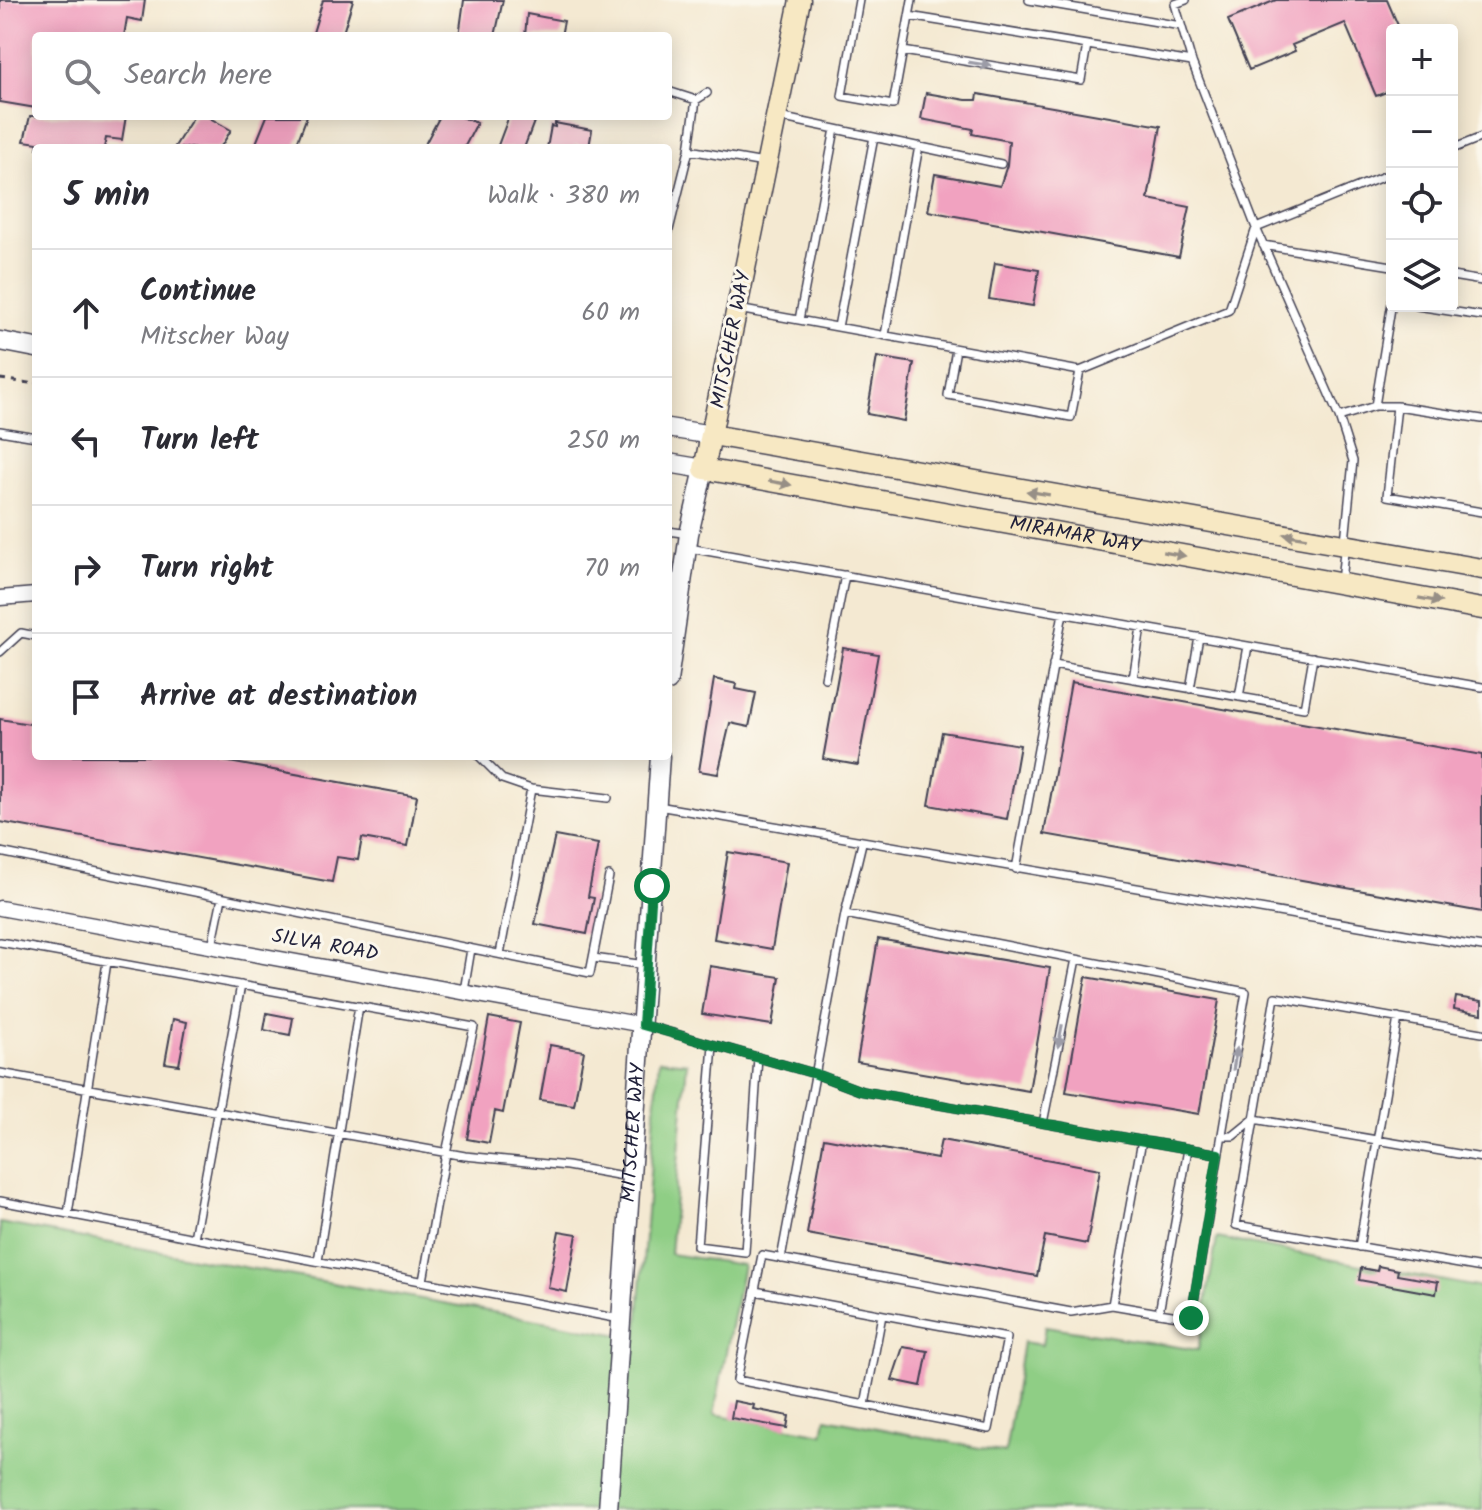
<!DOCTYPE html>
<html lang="en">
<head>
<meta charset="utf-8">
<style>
	body { margin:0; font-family:Kalam,sans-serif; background:#f7f7f7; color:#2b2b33 }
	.controls { position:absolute; right:24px; top:24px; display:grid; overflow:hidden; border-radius:8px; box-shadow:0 4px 20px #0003 }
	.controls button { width:72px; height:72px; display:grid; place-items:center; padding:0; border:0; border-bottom:2px solid #e1e1e2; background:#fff; color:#2b2b33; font:40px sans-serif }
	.stop { position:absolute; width:24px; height:24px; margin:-18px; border:6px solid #0b8043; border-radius:50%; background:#fff }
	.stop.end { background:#0b8043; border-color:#fff; box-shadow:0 2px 8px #0008 }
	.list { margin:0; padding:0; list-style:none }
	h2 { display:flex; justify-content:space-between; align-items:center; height:104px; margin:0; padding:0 32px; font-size:34px }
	h2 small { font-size:26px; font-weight:400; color:#7c7c81 }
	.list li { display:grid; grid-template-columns:52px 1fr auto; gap:24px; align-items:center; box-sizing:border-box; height:128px; padding:0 32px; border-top:2px solid #e1e1e2 }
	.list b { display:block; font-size:30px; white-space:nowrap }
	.list p { margin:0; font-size:26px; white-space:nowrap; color:#7c7c81 }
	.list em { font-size:26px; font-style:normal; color:#7c7c81 }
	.icon { flex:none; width:44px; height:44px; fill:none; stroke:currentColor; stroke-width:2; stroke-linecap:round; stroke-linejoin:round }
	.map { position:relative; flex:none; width:1482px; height:1510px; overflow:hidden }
	.search { position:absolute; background:#fff; box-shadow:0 4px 20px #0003; left:32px; top:32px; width:640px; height:88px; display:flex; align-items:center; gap:20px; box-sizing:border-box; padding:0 28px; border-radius:8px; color:#7c7c81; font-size:30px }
	.panel { position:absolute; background:#fff; box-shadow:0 4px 20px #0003; left:32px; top:144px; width:640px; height:616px; border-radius:8px }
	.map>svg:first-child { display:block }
	.green { fill:#8fce85; stroke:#587860; stroke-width:2 }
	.building { fill:#f1a2c0 }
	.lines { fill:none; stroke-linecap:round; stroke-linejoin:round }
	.service-casing { stroke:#424052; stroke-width:10 }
	.minor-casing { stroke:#424052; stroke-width:17 }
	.tertiary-casing { stroke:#424052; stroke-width:21 }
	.secondary-casing { stroke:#424052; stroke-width:23 }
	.path { stroke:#424052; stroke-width:3; stroke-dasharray:6 6; stroke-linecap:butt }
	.service { stroke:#fff; stroke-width:7 }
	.minor { stroke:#fff; stroke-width:14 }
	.tertiary { stroke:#fff; stroke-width:18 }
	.secondary { stroke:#f7e8c3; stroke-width:20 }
	.oneway { fill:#9c9ca7 }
	.oneway2 { fill:#978f86 }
	.route { stroke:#0b8043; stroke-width:10 }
	.labels { text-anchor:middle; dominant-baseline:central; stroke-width:6; stroke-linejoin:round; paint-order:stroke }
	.street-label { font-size:20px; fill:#22223b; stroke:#fbf7ec }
</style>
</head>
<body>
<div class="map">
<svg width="1482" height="1510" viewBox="0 0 1482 1510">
	<rect width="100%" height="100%" fill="#fbf7ec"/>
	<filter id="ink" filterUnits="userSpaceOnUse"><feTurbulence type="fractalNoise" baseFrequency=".0125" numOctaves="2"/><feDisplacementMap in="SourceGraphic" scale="16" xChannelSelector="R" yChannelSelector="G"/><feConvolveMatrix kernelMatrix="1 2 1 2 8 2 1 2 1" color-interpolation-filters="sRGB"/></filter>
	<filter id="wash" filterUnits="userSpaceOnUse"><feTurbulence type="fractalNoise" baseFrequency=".006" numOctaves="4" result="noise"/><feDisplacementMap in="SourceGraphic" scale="32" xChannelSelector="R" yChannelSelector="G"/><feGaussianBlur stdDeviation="1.8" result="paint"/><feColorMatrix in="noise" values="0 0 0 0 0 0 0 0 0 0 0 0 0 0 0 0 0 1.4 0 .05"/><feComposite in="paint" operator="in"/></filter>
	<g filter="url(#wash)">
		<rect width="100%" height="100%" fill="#f4e9d2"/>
		<path class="green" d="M659,1060L687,1063L670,1254L743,1265L714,1414L823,1434L826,1418L1005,1453L1023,1342L1042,1345L1045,1326L1198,1350L1217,1238L1482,1288V1510H0V1223L637,1338Z"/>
		<g id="blocks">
			<path class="building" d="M0,0H145L142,21L127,18L124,36H36V108L0,102Z
				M323,0H353L342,36H312Z
				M464,0H503L495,36H459Z
				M1276,0H1387L1400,30H1392V90L1376,96L1345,23L1292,45L1295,51L1249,70L1228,20Z
				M527,14L564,21L561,36H525Z
				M926,93L966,100H977L978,94L1161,126L1148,199L1190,207L1179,257L928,211L935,174L1000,186L1007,165L1009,141L972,134L973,129L921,119Z
				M30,116H126L122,140L106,138L104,148H37L38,143L24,141Z
				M194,116H206L231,130L222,145L217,148H174Z
				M267,116H307L295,148H254Z
				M440,116H459L477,123L464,148H423Z
				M509,116L535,119L524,148H497Z
				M555,123L592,130L589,147L575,144L574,148H547L551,126L555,127Z
				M995,263L1039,270L1033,306L989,299Z
				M877,357L914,363L904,421L867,414Z
				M843,648L878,654L858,765L823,759Z
				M714,679L737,684L736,689L756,693L749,727L730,723L718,774L699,771Z
				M1071,682L1482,755V912L1044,834Z
				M0,719L36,725V756H196L417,796L408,846L362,838L358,860L337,857L332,882L0,822Z
				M942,732L1020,745L1007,819L929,805Z
				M555,836L598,844L588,897L594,898L587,934L535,924Z
				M728,852L787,862L772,949L714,939Z
				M878,939L1050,968L1029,1091L857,1062Z
				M710,966L780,977L772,1025L702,1014Z
				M1086,977L1219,1000L1199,1114L1066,1092Z
				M1456,997L1482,1001V1014L1454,1009Z
				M267,1013L293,1018L290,1035L264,1030Z
				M489,1017L520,1023L503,1113L495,1111L489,1143L467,1139Z
				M173,1019L187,1022L179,1065L165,1063Z
				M550,1045L584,1051L574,1105L540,1100Z
				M824,1138L937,1159L941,1140L1100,1169L1087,1244L1045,1236L1037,1276L807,1234Z
				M559,1231L577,1234L567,1292L548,1288Z
				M1378,1266L1398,1270L1397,1275L1438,1282L1436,1294L1359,1280L1361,1268L1377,1271Z
				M903,1347L928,1351L921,1386L892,1380Z
				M734,1401L754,1405L753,1409L789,1416L787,1428L731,1418Z"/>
		</g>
	</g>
	<g filter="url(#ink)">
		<use href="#blocks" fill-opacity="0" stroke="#424052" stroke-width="2"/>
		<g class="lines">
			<defs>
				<path id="service" d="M859,0L842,96L893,105L912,0
					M1029,0L1181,26
					M1186,0L1175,4L1192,62L1256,228L1339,417L1353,461L1341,582
					M909,16L1192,62
					M903,51L1081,80L1087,45
					M668,91L696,100L707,93
					M779,117L1001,164
					M1452,149L1482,137
					M689,150L764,163
					M668,234L689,150L696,100
					M1263,245L1392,266
					M1452,276L1482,281
					M1417,306L1482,316
					M738,309L1080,371L1229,310L1256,228L1392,173
					M799,320L835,129
					M838,327L874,137
					M885,335L919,146
					M956,349L948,395L1071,417L1080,371
					M1375,406L1392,302
					M1397,406L1387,496L1482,512
					M1339,417L1375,406H1397L1482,419
					M0,431L36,437
					M668,531L689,534
					M689,548L1482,687
					M0,652L21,633L36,636
					M1053,665L1304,708L1313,657
					M825,678L845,575
					M1133,679L1141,627
					M1190,689L1199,637
					M1239,697L1248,646
					M479,756L502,779L531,789L608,798
					M658,806L1482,947
					M0,852L590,973L609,876
					M1016,869L1063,613
					M845,914L1246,992L1191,1318L1159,1313
					M0,942L474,1027L446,1153L423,1281
					M212,946L222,898
					M500,954L531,789
					M593,958L646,965
					M464,991L471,949
					M644,1025L816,1074L861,1091L1218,1154
					M1482,1033L1275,997L1236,1225L1482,1268
					M713,1045L697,1246L745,1252L758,1057
					M0,1073L465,1156L567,1166L629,1177
					M1043,1123L1076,959
					M1222,1136H1233L1254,1119L1482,1158
					M1142,1140L1112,1305L1159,1313L1188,1149
					M0,1201L620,1319
					M68,1214L107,962
					M194,1238L241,985
					M1359,1247L1398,1018
					M781,1259L845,914L862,843
					M318,1261L359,1006
					M755,1291L1007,1338L989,1429L737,1380L762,1255L1071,1312L1112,1305
					M865,1405L882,1315"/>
				<path id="minor" d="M0,598L36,595
					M0,908L643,1025"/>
				<g id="tertiary">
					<path d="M0,341L36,348"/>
					<path d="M668,428L712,435"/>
					<path d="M668,463L704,469L689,534L668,681"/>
					<path id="s1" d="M608,1510L660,756"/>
				</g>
				<g id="secondary">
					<path id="s2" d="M800,0L704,469L1482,609"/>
					<path d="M712,435L1482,569"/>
				</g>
			</defs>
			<use href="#service" class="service-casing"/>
			<use href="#minor" class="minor-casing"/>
			<use href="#tertiary" class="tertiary-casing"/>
			<use href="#secondary" class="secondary-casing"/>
			<path class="path" d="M0,379L36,384"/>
			<use href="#service" class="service"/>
			<use href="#minor" class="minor"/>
			<use href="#tertiary" class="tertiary"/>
			<use href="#secondary" class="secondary"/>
		</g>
		<defs><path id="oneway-solid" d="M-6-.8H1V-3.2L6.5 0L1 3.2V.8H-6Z" transform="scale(2)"/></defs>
		<g class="oneway">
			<use href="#oneway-solid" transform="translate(980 64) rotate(9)"/>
			<use href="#oneway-solid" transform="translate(1060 1036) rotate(101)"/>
			<use href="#oneway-solid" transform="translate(1235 1059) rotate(-80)"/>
		</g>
		<g class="oneway2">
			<use href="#oneway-solid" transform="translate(780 483) rotate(10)"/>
			<use href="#oneway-solid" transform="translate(1038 493) rotate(-171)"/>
			<use href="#oneway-solid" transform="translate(1295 536) rotate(-171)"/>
			<use href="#oneway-solid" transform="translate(1174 554) rotate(10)"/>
			<use href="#oneway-solid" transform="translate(1430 600) rotate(10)"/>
		</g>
	</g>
	<g class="lines" filter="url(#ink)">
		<path class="route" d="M652,886L643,1025L816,1074L861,1091L1218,1154L1191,1318"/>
	</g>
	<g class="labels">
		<g class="street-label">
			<text transform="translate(732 340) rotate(-79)">MITSCHER WAY</text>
			<text stroke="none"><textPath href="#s2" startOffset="856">MIRAMAR WAY</textPath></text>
			<text transform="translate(325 946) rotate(10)">SILVA ROAD</text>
			<text stroke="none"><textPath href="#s1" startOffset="378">MITSCHER WAY</textPath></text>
		</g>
	</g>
</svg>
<div class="controls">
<button>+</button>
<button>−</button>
<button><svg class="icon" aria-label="locate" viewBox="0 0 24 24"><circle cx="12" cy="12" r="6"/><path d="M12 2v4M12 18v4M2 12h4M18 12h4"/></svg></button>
<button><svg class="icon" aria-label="layers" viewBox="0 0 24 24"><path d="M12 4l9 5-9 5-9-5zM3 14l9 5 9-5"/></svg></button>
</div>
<div class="stop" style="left:652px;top:886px"></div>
<div class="stop end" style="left:1191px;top:1318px"></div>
<div class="search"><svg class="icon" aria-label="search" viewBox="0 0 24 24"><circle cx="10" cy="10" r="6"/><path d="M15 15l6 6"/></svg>Search here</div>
<section class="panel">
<h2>5 min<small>Walk · 380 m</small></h2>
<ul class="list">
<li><svg class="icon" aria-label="ahead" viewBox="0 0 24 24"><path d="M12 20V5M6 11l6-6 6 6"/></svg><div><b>Continue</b><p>Mitscher Way</p></div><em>60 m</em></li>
<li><svg class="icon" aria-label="left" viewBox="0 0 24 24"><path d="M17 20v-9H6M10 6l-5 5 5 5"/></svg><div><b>Turn left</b></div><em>250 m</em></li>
<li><svg class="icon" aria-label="right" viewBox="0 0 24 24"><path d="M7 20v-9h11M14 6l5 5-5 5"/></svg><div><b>Turn right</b></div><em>70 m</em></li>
<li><svg class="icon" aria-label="arrive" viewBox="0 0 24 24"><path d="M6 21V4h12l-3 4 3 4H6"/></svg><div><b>Arrive at destination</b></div></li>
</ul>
</section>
</div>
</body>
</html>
